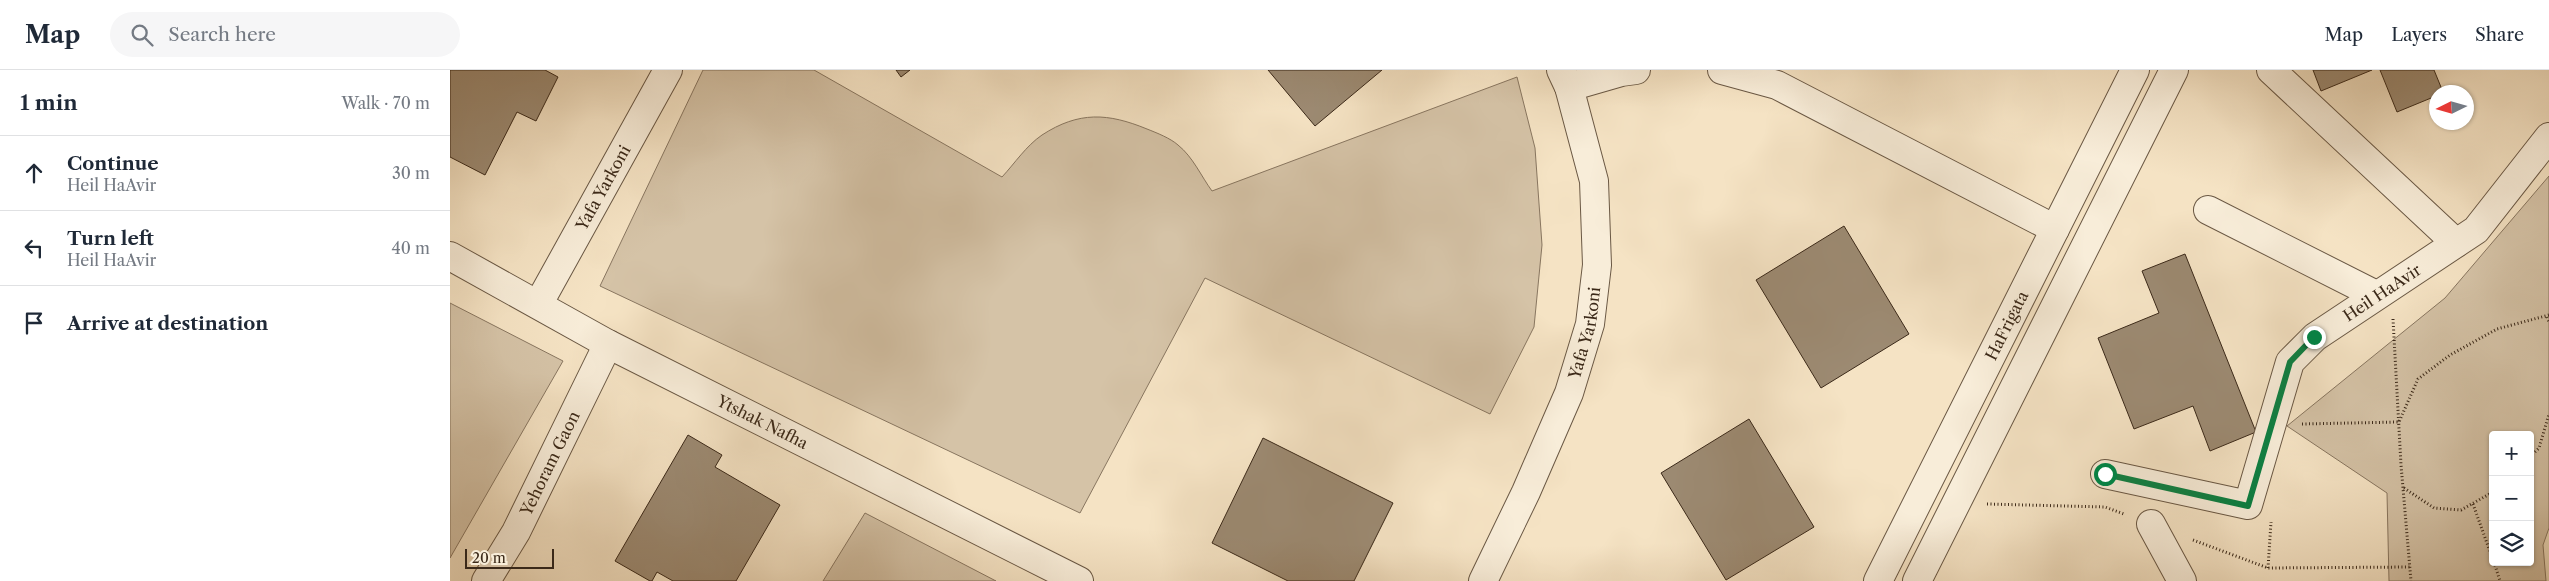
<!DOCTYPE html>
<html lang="en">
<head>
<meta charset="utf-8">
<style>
	body { margin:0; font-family:"Libre Caslon Text",serif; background:#f6f6f7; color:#1f2937 }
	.controls { position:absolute; right:15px; bottom:15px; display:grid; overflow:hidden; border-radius:5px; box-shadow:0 1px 4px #0004 }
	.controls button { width:45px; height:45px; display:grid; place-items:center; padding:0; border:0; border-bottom:1px solid #e0e1e3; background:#fff; color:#1f2937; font:25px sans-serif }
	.compass { position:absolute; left:1979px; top:15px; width:45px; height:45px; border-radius:50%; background:#fff; box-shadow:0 1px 4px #0004; rotate:265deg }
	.scale { position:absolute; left:15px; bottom:12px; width:89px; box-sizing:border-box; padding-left:5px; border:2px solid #3b2919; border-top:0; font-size:14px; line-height:18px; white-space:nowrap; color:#3b2919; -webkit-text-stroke:4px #f8edd9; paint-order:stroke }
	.stop { position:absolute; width:15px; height:15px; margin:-11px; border:4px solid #0b8043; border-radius:50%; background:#fff }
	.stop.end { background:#0b8043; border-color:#fff; box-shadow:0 1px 5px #0008 }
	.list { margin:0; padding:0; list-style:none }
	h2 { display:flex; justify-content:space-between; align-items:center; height:65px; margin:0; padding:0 20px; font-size:21px }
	h2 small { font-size:16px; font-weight:400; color:#747a83 }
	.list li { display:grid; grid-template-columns:32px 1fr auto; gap:15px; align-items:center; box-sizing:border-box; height:75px; padding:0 20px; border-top:1px solid #e0e1e3 }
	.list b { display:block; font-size:19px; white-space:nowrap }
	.list p { margin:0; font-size:16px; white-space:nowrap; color:#747a83 }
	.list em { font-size:16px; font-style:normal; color:#747a83 }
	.icon { flex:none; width:28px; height:28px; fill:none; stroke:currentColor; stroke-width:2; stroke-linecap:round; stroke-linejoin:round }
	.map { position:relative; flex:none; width:2099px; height:511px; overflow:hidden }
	header { display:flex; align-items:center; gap:30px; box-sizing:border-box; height:70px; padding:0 25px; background:#fff; border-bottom:1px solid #e0e1e3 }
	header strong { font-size:24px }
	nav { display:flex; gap:28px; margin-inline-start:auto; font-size:18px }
	.search { width:350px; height:45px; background:#f6f6f7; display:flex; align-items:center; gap:12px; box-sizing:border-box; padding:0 18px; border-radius:28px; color:#747a83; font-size:19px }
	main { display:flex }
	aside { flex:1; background:#fff }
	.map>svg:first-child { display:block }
	.green { fill:#d5c3a7; stroke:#887660; fill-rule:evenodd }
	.building { fill:#9c8a72; stroke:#3b2919 }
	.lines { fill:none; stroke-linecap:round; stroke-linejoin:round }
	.minor-casing { stroke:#6a5844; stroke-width:30 }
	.path { stroke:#3b2919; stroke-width:3; stroke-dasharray:1 2.5; stroke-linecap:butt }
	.minor { stroke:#f8edd9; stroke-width:28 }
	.route { stroke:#0b8043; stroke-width:6 }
	.labels { text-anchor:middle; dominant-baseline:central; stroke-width:4; stroke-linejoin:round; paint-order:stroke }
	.street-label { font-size:16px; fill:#3b2919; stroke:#f8edd9 }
</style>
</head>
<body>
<header>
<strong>Map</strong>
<div class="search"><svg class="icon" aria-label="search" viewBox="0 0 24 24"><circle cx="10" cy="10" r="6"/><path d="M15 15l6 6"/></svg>Search here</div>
<nav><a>Map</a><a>Layers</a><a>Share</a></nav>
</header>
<main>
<aside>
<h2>1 min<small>Walk · 70 m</small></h2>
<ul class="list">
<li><svg class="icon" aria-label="ahead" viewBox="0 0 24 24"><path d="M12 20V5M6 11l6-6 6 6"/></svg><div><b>Continue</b><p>Heil HaAvir</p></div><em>30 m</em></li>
<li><svg class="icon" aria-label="left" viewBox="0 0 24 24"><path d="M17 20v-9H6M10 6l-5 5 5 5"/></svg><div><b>Turn left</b><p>Heil HaAvir</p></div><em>40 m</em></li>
<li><svg class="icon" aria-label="arrive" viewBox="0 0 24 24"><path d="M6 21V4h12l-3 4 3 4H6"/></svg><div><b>Arrive at destination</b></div></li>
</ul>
</aside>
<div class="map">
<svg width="2099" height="511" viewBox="0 0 2099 511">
	<rect width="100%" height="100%" fill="#f5e3c4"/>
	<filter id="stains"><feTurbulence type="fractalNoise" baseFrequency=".004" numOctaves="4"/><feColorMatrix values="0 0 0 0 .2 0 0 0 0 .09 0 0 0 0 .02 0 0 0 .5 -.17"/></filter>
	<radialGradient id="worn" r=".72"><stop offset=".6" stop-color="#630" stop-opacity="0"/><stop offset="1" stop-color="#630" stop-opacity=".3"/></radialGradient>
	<path class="green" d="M253,0H364L552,107C565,93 576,76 592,65C629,41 658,43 697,59C707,63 720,68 728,75C743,87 751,106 762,121L1067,7L1085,78L1092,175L1084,257L1040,344L755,208L630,443L150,216Z
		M2099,106V458L2093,475L2096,511H1939L1937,423L1837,356L1995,228ZM2043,365H2080V492H2043Z
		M0,233L113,291L0,488Z
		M415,443L546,511H373Z"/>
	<path class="building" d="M0,0H95L108,7L86,51L67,42L35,105L0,87Z
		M446,0H460L451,7Z
		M818,0H932L865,56Z
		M1863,0H1922L1871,21Z
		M1930,0H1984L1993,22H1986V26L1947,42Z
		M1394,156L1459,264L1371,318L1306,210Z
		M1735,184L1806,362L1760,381L1743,336L1684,359L1648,268L1709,243L1692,201Z
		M1299,349L1364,457L1276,510L1211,403Z
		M238,365L272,385L265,397L330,435L286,511H223L207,502L202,511H200L165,491Z
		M813,368L943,433L904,511H838L762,473Z"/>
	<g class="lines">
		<defs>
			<g id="minor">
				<path d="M1272,0L1327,15L1605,159"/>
				<path d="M1821,0L2006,173"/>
				<path d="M1119,17L1171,2L1186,0"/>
				<path d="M1758,140L1926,225"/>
				<path id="s1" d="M0,186L158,274L629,511"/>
				<path id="s2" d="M89,233L218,0"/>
				<path id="s3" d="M1655,404L1798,435L1840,292L1865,267L2026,160L2099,67"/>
				<path d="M1701,454L1732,511"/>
				<path id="s4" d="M36,511L66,462L158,274"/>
				<path id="s5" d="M1033,511L1076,422L1119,323L1140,254L1147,195L1144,111L1119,17L1111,0"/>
				<path id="s6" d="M1428,511L1685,0"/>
				<path d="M1467,511L1724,0"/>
			</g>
		</defs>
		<use href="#minor" class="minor-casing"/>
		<path class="path" d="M2097,247L2099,252
			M1943,249L1951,395L1961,511
			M1852,354L1949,352L1968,309L2000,285L2047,259L2099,245
			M2080,387L2089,378L2099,344
			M1954,418L1984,438L2011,440L2043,422
			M1537,434L1655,437L1674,444
			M2023,434L2043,490
			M1743,470L1818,498L1960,497
			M2044,492L2050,511
			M1818,498L1821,452"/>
		<use href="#minor" class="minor"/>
	</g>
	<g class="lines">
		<path class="route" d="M1655,404L1798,436L1840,292L1864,267"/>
	</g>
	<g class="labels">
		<g class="street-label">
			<text stroke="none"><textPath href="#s2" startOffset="132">Yafa Yarkoni</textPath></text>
			<text stroke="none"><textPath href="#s3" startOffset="411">Heil HaAvir</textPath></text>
			<text stroke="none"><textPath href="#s6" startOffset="286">HaFrigata</textPath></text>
			<text stroke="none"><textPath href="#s5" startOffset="269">Yafa Yarkoni</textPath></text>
			<text stroke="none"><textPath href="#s1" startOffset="354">Ytshak Nafha</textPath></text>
			<text stroke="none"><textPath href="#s4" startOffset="134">Yehoram Gaon</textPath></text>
		</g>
	</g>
	<rect width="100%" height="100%" filter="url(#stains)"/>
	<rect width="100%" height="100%" fill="url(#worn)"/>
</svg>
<div class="controls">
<button>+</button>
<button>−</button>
<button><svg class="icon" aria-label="layers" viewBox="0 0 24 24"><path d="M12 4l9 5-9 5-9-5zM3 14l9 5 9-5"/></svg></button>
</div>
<svg class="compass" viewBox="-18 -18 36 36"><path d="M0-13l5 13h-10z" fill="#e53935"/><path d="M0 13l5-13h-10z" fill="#747a83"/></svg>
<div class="scale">20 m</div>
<div class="stop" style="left:1655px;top:404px"></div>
<div class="stop end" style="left:1864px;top:267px"></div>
</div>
</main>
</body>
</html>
